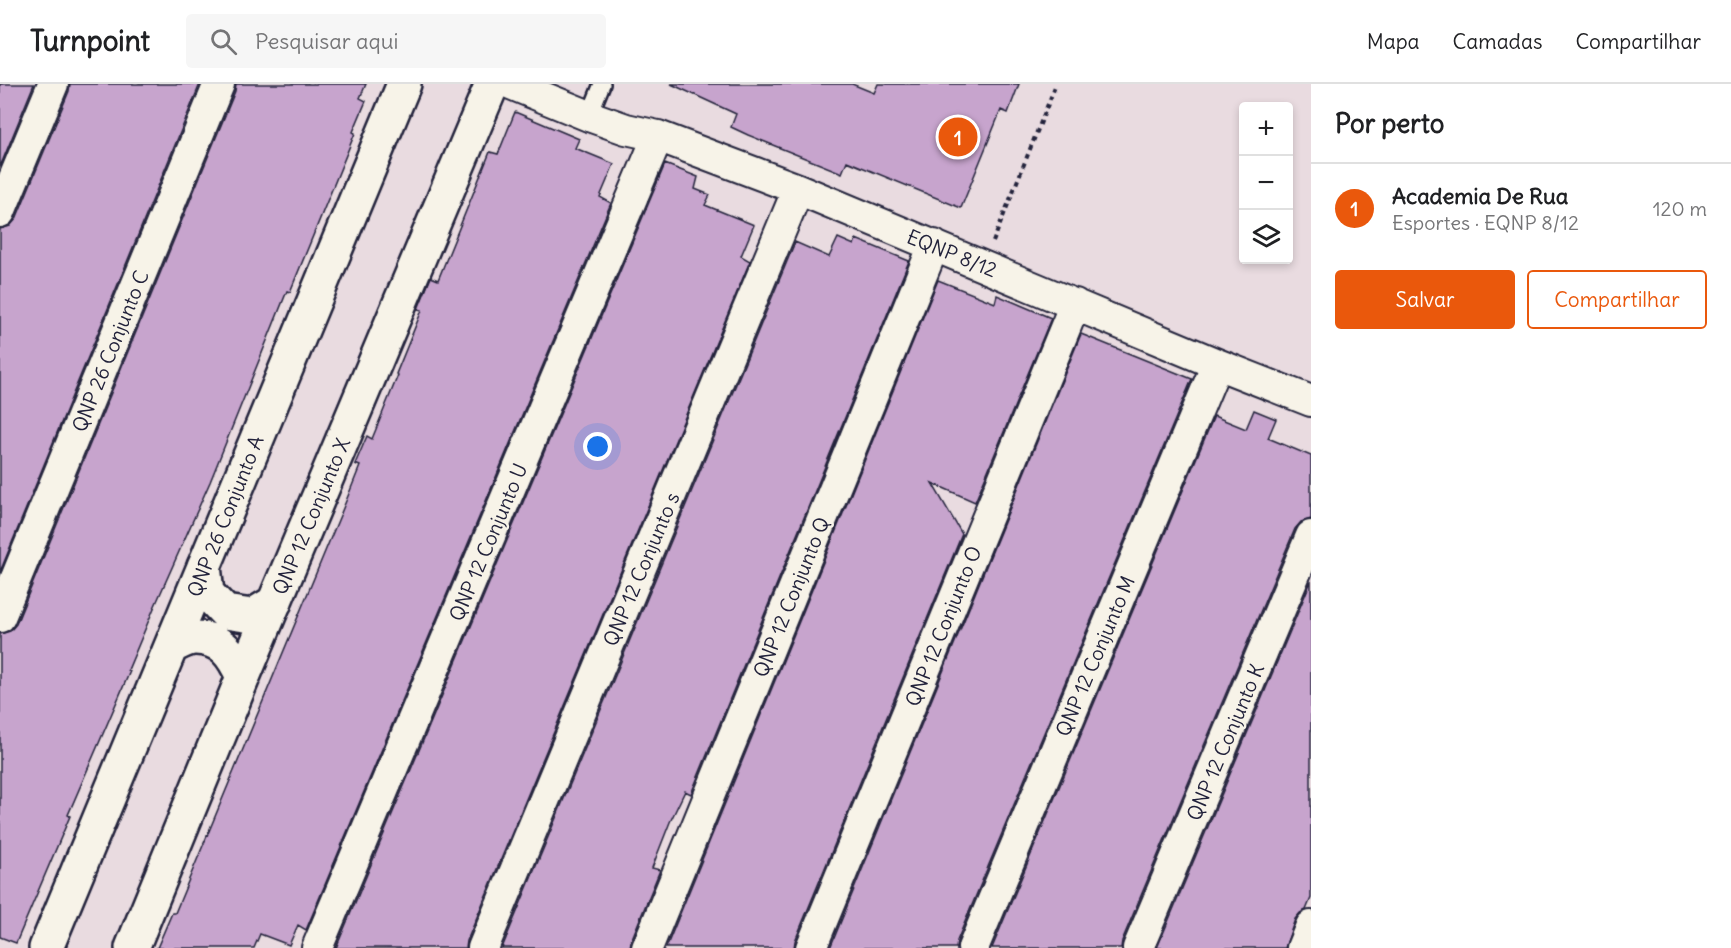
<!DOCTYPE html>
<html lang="pt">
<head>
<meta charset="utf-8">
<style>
	body { margin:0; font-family:Delius,sans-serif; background:#f6f6f6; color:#202124 }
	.controls { position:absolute; right:18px; top:18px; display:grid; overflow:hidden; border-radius:6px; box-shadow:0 3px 9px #0003 }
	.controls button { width:54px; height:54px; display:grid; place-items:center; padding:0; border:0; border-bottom:2px solid #e0e0e0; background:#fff; color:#202124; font:30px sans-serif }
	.you { position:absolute; left:598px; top:363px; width:21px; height:21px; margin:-15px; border:4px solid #fff; border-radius:50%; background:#1a73e8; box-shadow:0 0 0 9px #1a73e833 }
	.badge { display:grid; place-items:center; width:39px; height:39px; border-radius:50%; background:#ea580c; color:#fff; font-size:20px; font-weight:700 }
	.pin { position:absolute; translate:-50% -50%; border:3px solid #fff; box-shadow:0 2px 6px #0006 }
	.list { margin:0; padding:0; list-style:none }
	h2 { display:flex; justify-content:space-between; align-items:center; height:78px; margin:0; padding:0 24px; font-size:26px }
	h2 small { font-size:20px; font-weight:400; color:#757577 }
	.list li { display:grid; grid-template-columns:39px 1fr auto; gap:18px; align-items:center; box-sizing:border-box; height:90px; padding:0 24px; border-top:2px solid #e0e0e0 }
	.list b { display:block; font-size:22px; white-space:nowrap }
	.list p { margin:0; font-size:20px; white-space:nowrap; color:#757577 }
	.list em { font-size:20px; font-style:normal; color:#757577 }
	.actions { display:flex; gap:12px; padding:18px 24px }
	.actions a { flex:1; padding:14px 0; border:2px solid #ea580c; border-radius:6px; text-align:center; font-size:21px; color:#ea580c }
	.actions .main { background:#ea580c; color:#fff }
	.icon { flex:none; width:33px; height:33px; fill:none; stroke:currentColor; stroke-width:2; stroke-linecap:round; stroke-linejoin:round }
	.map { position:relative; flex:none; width:1311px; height:864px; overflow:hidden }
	header { display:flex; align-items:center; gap:36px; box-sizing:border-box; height:84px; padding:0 30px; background:#fff; border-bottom:2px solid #e0e0e0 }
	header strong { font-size:28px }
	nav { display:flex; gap:33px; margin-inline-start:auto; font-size:21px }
	.search { width:420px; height:54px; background:#f6f6f6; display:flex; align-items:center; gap:15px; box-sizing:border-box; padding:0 21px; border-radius:6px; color:#757577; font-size:22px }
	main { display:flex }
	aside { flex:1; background:#fff }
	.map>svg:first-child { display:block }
	.building { fill:#c7a4cd; stroke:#22223b; stroke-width:1.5 }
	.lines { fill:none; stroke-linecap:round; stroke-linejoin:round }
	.lane-casing { stroke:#22223b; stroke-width:20 }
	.street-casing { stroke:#22223b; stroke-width:34 }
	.secondary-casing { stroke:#22223b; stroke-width:38 }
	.path { stroke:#22223b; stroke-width:4; stroke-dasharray:4.5 4.5; stroke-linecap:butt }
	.lane { stroke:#f7f3e8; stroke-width:15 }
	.street { stroke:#f7f3e8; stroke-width:30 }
	.secondary { stroke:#f7f3e8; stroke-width:33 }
	.labels { text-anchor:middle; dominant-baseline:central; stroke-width:5; stroke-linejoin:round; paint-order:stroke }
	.street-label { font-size:20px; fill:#22223b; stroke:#f7f3e8 }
</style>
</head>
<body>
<header>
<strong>Turnpoint</strong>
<div class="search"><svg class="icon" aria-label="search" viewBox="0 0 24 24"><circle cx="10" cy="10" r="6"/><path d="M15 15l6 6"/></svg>Pesquisar aqui</div>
<nav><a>Mapa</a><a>Camadas</a><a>Compartilhar</a></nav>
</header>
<main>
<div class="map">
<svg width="1311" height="864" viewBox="0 0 1311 864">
	<rect width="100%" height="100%" fill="#e9dbe0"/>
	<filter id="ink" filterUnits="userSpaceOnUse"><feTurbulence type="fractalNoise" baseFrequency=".0167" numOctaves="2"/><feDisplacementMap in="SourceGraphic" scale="12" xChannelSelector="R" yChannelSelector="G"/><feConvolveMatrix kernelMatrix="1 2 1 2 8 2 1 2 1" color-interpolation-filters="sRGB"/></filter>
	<g filter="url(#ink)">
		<path class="building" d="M0,0H34L0,83Z
			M70,0H200L0,488V145L10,142L16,135L69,7Z
			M236,0H366L360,14L366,17L353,48L355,49L290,208L287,207L210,398L154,524L128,586L130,587L68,731L70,732L16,859L0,853V550L10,547L16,540L235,7Z
			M671,0H852L874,9L878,0H1019L1008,29L1001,26L961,124L847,77L842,89L748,51L731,43L736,30Z
			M515,28L579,55L575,64L614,80L600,113L611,119L306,846L298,841L289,861L260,850L254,864H157L172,829H175L346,417L360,382L355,380L367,352L372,355L398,291L396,290L422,226L418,225L431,193L438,196L490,68L498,70Z
			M665,80L698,93L695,105L710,111L705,121L754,141L741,172L750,177L467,857L466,864H336Z
			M838,154L854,161L856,155L909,177L691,710L685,707L670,738L652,784L660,786L631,857L630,864H502L795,158L829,173Z
			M938,196L995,219L997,211L1051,234L975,418L932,399L962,450L795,857L794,864H666Z
			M1081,250L1192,295L957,857L956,864H830Z
			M1254,326L1276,335L1268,354L1311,372V435L1301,438L1295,445L1122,857L1121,864H992L1214,332L1246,345Z
			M1311,497V814L1306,826L1300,829L1295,835L1285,864H1157Z"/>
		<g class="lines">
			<defs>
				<path id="lane" d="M589,32L602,0"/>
				<path id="street" d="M511,0L589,32L626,45L658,52L798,105L1217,280L1311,317
					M0,128L53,0
					M0,533L219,0
					M317,864L658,52
					M483,864L798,105
					M647,864L934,161
					M811,864L1075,220
					M973,864L1217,280
					M1138,864L1311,452
					M1302,864L1311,842"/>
				<path id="secondary" d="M204,482L207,509L225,528L252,532L275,518
					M172,562C179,559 188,554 195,554C222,554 233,571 243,593
					M46,864L404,0
					M132,864L243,593L492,0"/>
			</defs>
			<use href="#lane" class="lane-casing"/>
			<use href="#street" class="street-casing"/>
			<use href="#secondary" class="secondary-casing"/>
			<path class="path" d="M993,158L1056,0"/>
			<use href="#lane" class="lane"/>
			<use href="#street" class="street"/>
			<use href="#secondary" class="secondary"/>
		</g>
	</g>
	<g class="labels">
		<g class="street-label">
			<text transform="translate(952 169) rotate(22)">EQNP 8/12</text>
			<text transform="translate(110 267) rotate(-68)">QNP 26 Conjunto C</text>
			<text transform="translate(225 432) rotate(-68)">QNP 26 Conjunto A</text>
			<text transform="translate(311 432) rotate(-67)">QNP 12 Conjunto X</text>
			<text transform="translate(488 458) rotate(-67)">QNP 12 Conjunto U</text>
			<text transform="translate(641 485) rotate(-67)">QNP 12 Conjunto s</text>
			<text transform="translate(791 513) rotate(-68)">QNP 12 Conjunto Q</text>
			<text transform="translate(943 542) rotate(-68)">QNP 12 Conjunto O</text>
			<text transform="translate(1095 572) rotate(-67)">QNP 12 Conjunto M</text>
			<text transform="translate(1225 658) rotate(-67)">QNP 12 Conjunto K</text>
		</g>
	</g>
</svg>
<div class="controls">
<button>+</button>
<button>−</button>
<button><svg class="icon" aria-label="layers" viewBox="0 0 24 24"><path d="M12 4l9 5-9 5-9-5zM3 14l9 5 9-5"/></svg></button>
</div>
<div class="you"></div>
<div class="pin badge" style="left:958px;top:53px">1</div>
</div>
<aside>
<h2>Por perto<small></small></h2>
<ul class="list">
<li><span class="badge">1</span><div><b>Academia De Rua</b><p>Esportes · EQNP 8/12</p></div><em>120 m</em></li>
</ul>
<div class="actions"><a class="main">Salvar</a><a>Compartilhar</a></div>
</aside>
</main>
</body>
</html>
